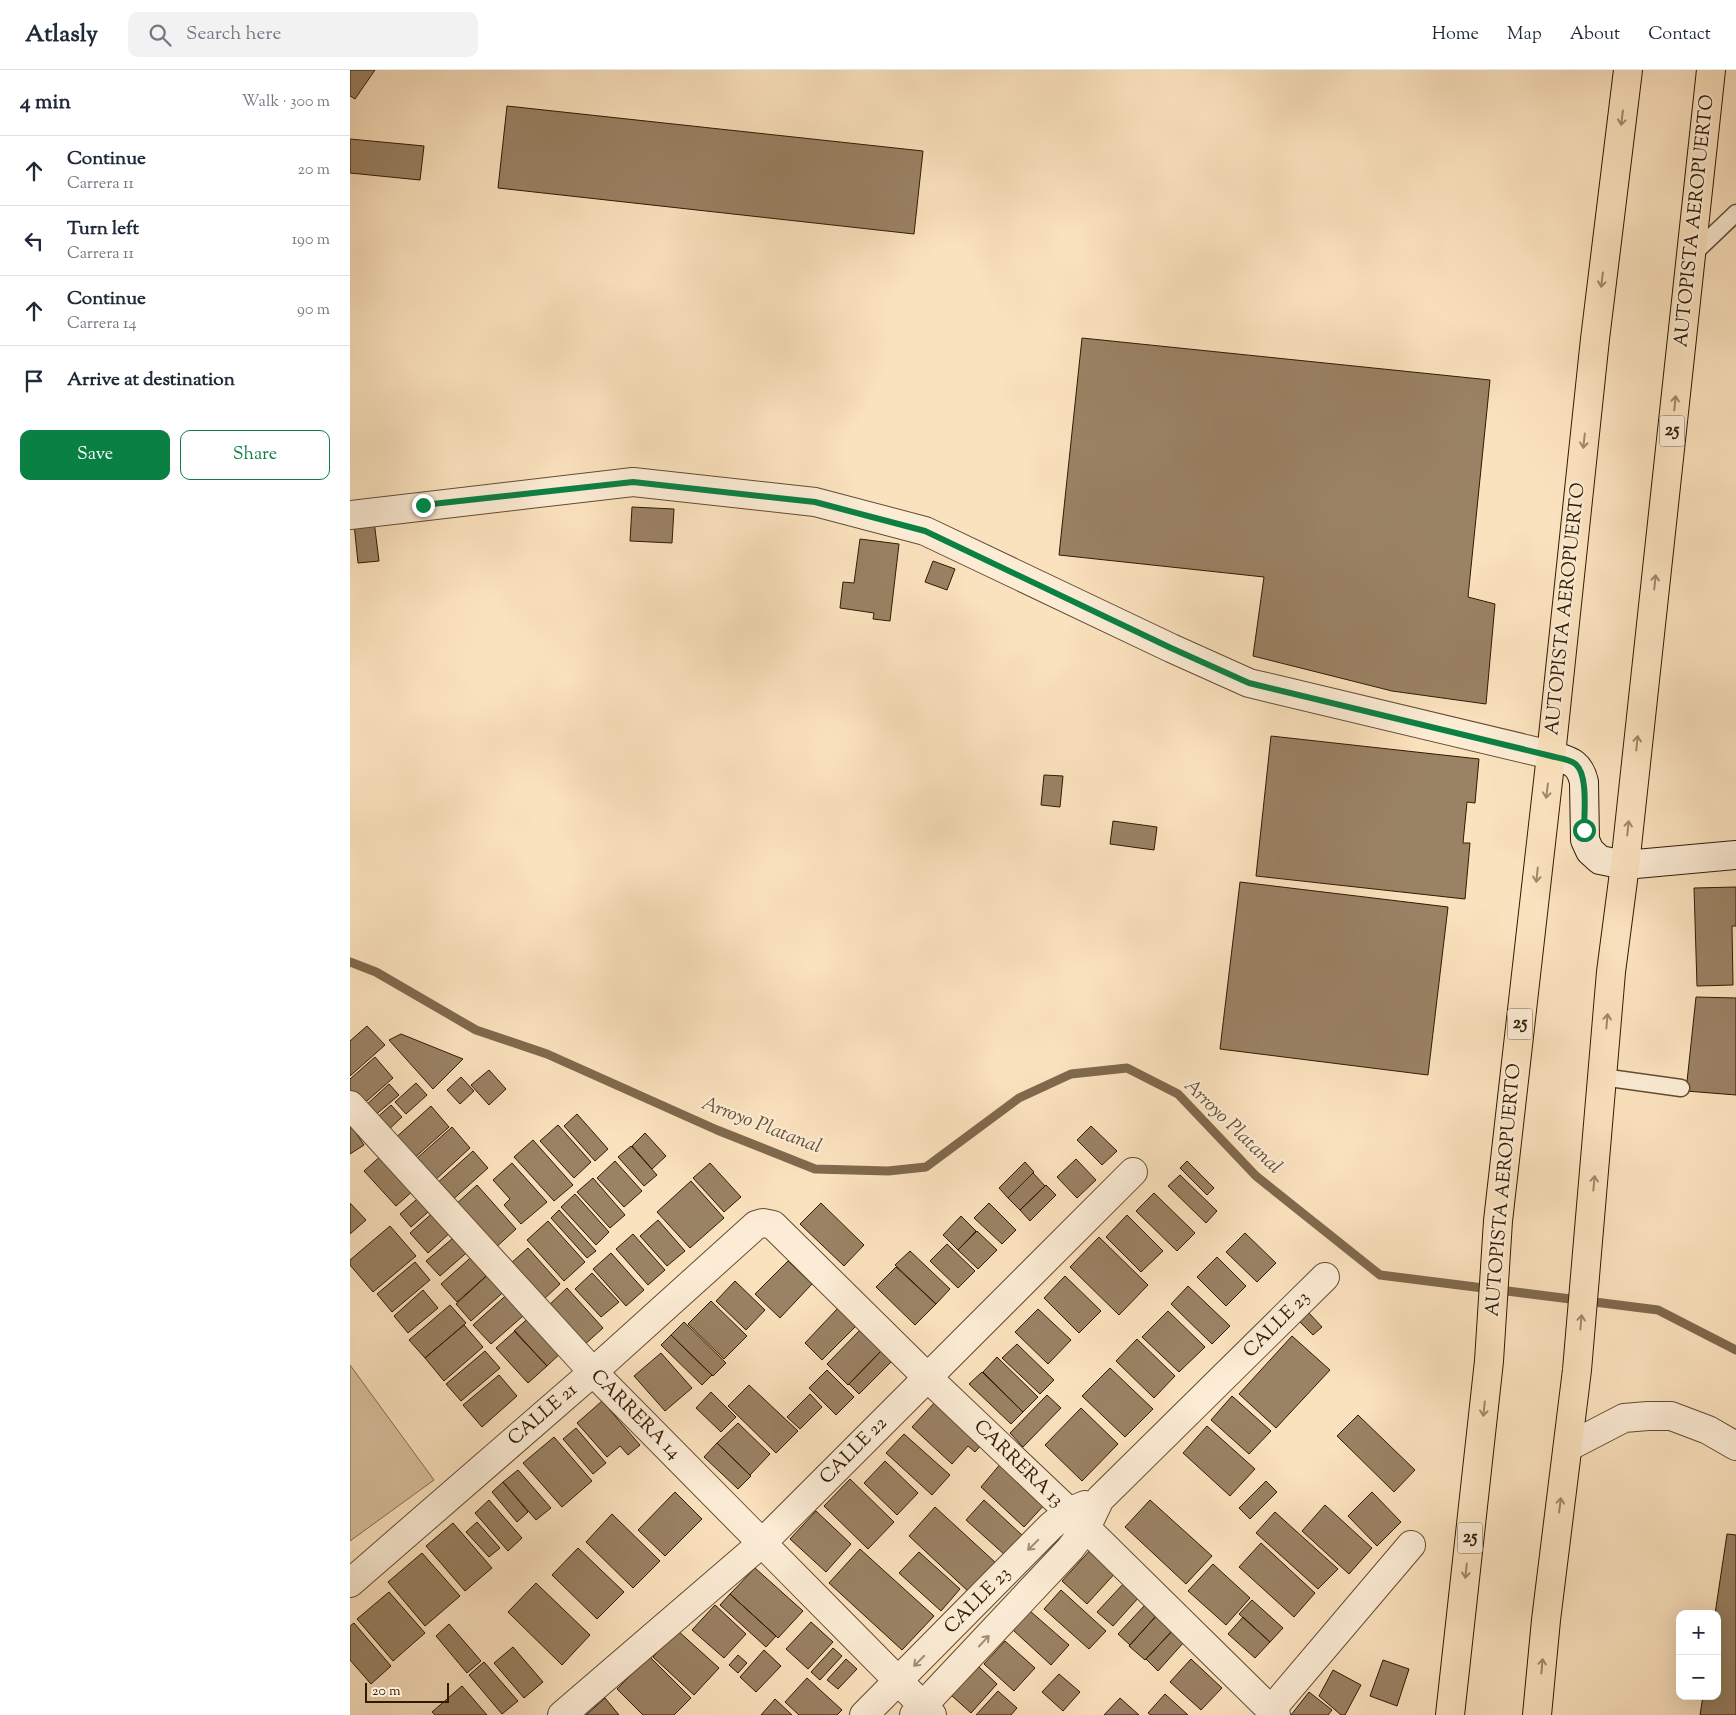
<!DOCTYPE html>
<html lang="en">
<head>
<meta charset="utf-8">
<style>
	body { margin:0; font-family:"Sorts Mill Goudy",serif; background:#f2f2f3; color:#1f2937 }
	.controls { position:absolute; right:15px; bottom:15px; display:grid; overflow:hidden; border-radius:10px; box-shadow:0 5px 20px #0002 }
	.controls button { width:45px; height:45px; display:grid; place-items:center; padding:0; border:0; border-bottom:1px solid #e0e1e3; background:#fff; color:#1f2937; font:25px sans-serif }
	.scale { position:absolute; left:15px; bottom:12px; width:84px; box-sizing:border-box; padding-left:5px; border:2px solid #301a03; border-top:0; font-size:14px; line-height:18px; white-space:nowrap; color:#301a03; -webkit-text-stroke:4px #fcecd5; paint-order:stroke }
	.stop { position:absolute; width:15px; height:15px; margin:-11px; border:4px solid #0b8043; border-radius:50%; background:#fff }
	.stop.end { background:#0b8043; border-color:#fff; box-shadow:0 1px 5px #0008 }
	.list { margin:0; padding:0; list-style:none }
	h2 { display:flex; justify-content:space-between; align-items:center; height:65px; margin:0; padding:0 20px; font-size:21px }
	h2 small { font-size:16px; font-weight:400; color:#747a83 }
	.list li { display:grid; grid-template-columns:32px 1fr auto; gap:15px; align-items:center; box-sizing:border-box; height:70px; padding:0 20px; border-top:1px solid #e0e1e3 }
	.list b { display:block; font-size:19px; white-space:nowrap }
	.list p { margin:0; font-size:16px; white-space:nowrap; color:#747a83 }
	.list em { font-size:16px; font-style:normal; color:#747a83 }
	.actions { display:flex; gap:10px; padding:15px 20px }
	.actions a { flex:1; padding:11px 0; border:1px solid #0b8043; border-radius:10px; text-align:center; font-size:18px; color:#0b8043 }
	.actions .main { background:#0b8043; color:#fff }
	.icon { flex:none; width:28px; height:28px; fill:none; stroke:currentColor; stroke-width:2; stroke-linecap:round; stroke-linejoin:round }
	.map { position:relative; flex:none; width:1386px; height:1645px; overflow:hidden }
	header { display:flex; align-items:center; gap:30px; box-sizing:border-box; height:70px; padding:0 25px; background:#fff; border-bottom:1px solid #e0e1e3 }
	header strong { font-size:24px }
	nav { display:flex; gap:28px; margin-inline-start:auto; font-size:18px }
	.search { width:350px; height:45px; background:#f2f2f3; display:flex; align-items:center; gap:12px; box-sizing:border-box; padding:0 18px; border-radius:10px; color:#747a83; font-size:19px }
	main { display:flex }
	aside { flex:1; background:#fff }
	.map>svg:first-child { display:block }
	.green { fill:#d8c09e; stroke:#846d50 }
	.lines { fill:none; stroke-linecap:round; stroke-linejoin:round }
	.stream { stroke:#80694d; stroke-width:9 }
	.building { fill:#9a8264; stroke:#301a03 }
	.lane-casing { stroke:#634c32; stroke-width:19 }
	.street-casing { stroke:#634c32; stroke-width:30 }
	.secondary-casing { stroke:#301a03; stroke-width:30 }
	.highway-casing { stroke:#301a03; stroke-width:30 }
	.lane { stroke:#fcecd5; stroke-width:16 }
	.street { stroke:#fcecd5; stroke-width:28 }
	.secondary { stroke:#fcecd5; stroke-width:28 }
	.highway { stroke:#fbe2be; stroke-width:28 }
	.oneway { stroke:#a0886a }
	.oneway2 { stroke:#a08e76 }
	.route { stroke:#0b8043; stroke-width:6 }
	.labels { text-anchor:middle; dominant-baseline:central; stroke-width:4.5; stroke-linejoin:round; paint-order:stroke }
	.shield { fill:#fcecd5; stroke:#6d5942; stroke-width:1 }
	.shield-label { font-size:18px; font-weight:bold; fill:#301a03 }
	.street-label { font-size:19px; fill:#301a03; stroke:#fcecd5 }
	.water-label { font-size:20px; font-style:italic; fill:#664f34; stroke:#fcecd5 }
</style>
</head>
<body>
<header>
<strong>Atlasly</strong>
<div class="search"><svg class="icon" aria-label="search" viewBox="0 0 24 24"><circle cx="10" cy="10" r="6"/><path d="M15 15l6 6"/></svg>Search here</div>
<nav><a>Home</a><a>Map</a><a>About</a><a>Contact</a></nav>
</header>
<main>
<aside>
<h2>4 min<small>Walk · 300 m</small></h2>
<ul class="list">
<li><svg class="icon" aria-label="ahead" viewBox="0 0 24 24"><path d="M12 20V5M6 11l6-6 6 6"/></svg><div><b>Continue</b><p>Carrera 11</p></div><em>20 m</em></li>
<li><svg class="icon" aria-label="left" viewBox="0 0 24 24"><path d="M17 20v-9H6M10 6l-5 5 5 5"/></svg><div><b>Turn left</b><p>Carrera 11</p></div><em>190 m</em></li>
<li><svg class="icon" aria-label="ahead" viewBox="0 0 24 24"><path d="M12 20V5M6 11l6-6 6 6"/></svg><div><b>Continue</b><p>Carrera 14</p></div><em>90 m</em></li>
<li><svg class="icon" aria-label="arrive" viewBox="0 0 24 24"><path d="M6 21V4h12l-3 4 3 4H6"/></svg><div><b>Arrive at destination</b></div></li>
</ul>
<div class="actions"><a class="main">Save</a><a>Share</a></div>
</aside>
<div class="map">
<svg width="1386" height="1645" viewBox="0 0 1386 1645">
	<rect width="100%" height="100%" fill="#fbe2be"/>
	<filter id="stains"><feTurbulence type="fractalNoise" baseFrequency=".004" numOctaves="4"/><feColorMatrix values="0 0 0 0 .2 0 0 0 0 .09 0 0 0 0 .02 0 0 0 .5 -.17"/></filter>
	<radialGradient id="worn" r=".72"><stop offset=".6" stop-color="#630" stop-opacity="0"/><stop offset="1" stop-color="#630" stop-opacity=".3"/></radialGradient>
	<path class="green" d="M0,1295L84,1410L0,1471Z"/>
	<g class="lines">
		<path class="stream" d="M0,892L26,902L126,960L197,984L367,1060L465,1099L538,1101L576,1097L669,1028L721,1004L777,998L828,1024L906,1106L1030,1205L1308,1240L1386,1280"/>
	</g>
	<path class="building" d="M0,0H25L5,29L0,26Z
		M157,36L573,81L564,164L148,118Z
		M0,69L74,76L70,110L0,103Z
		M732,268L1140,310L1118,527L1145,534L1136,634L1042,621L903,586L914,507L709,485Z
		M282,437L324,439L322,473L280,471Z
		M24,451L29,491L8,493L4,454Z
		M510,469L549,474L540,551L523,549L524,543L490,538L493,512L504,513Z
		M583,491L605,499L597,520L575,512Z
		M921,666L1129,689L1125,733L1117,732L1113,773H1120L1115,829L906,806Z
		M694,705L713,706L710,737L691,735Z
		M763,751L807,757L804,780L760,774Z
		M890,812L1098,837L1078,1005L870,979Z
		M1386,817V856H1382L1383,915L1347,916L1344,818Z
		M1346,927L1386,928V1025L1336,1021Z
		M17,956L35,975L0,1006V971Z
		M51,964L113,989L83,1019L39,970Z
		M25,987L43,1008L10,1037L0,1026V1009Z
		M139,1000L156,1019L139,1035L121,1015Z
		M111,1007L124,1021L110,1034L97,1020Z
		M66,1013L77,1025L56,1044L45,1032Z
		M39,1014L49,1025L23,1047L14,1037Z
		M41,1035L52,1047L34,1064L23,1051Z
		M81,1036L99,1057L61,1091L42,1071Z
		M227,1044L258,1079L245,1091L214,1056Z
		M0,1054L14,1075L0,1084Z
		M208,1055L241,1092L224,1108L190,1071Z
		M741,1056L767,1081L752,1095L727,1070Z
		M102,1057L120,1078L84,1111L65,1090Z
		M295,1063L316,1086L302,1099L282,1076Z
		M183,1070L223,1115L204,1131L164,1087Z
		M281,1076L307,1105L294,1116L268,1087Z
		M123,1081L138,1098L100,1132L85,1115Z
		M33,1084L65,1119L46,1136L14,1101Z
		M726,1089L746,1110L727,1128L707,1107Z
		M265,1091L292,1121L274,1137L247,1108Z
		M837,1091L864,1118L857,1125L830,1098Z
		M675,1092L684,1102L658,1128L649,1118Z
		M162,1093L197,1132L171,1154L154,1135L160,1129L143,1110Z
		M360,1093L391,1127L374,1142L343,1108Z
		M683,1103L695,1116L670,1140L658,1128Z
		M830,1105L867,1141L856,1153L818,1116Z
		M243,1108L275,1145L260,1158L227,1122Z
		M341,1111L374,1148L340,1178L307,1142Z
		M127,1115L166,1159L143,1180L104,1136Z
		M696,1115L706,1125L680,1151L670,1140Z
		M74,1123L86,1135L61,1157L50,1144Z
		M804,1123L845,1163L827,1181L786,1141Z
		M225,1124L259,1162L246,1175L211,1137Z
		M0,1133L16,1150L0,1164Z
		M471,1133L514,1175L494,1196L450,1154Z
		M639,1133L666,1160L652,1174L624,1148Z
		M86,1140L103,1160L78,1183L60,1163Z
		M209,1140L246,1181L237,1188L201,1148Z
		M777,1145L813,1181L791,1202L756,1167Z
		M611,1146L626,1161L608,1180L593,1165Z
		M308,1150L335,1181L317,1196L290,1166Z
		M198,1151L235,1192L214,1211L177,1170Z
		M40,1156L66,1186L23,1222L0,1195V1190Z
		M627,1161L647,1180L628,1199L608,1180Z
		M109,1163L122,1178L90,1206L76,1191Z
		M895,1163L926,1193L907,1212L876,1182Z
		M283,1164L315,1200L298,1215L266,1179Z
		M749,1167L798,1215L769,1245L720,1197Z
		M597,1174L625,1201L608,1218L580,1191Z
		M178,1178L210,1214L193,1230L160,1194Z
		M560,1181L600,1219L586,1234L545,1195Z
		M127,1182L143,1200L107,1232L91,1214Z
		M261,1183L294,1220L276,1236L243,1199Z
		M867,1187L896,1216L876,1236L847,1207Z
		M438,1191L462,1214L430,1248L405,1224Z
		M65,1192L80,1210L42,1242L27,1224Z
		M546,1197L586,1234L565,1255L526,1217Z
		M143,1200L158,1218L121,1251L106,1234Z
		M242,1203L269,1232L251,1247L225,1219Z
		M715,1206L751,1241L729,1263L694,1228Z
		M385,1211L415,1240L396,1260L366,1231Z
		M838,1216L880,1256L862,1274L821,1234Z
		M217,1218L253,1258L233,1276L198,1236Z
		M163,1219L181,1239L141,1274L123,1255Z
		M73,1220L88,1238L58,1263L44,1246Z
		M361,1231L397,1266L374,1289L338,1254Z
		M100,1235L116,1253L75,1288L59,1270Z
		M489,1237L507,1255L472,1290L455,1273Z
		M688,1239L721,1270L698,1294L665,1262Z
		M818,1241L855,1277L829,1302L792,1267Z
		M959,1243L972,1257L963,1265L950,1252Z
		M183,1244L215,1279L197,1296L164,1261Z
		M334,1252L376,1293L363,1306L321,1265Z
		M114,1255L133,1277L94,1311L75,1288Z
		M511,1259L532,1280L498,1315L477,1294Z
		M165,1261L197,1296L178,1313L146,1278Z
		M321,1265L362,1305L352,1315L311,1275Z
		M942,1266L980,1300L926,1358L889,1324Z
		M787,1269L825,1306L804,1328L766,1291Z
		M667,1274L704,1310L690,1324L652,1288Z
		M532,1280L543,1290L509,1324L499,1314Z
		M135,1281L150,1298L111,1331L96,1314Z
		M311,1283L342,1318L315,1341L284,1306Z
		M647,1287L688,1327L673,1342L633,1302Z
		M760,1298L803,1339L775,1367L732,1326Z
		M477,1300L504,1327L486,1345L459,1318Z
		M632,1302L673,1342L661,1354L619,1314Z
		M149,1305L167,1326L132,1357L113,1335Z
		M399,1315L448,1361L426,1383L378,1336Z
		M361,1322L386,1347L371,1362L346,1338Z
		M460,1324L472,1337L450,1359L437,1347Z
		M697,1325L711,1338L673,1377L660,1363Z
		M882,1326L921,1361L899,1384L861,1350Z
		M587,1330L634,1372L625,1382L618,1376L602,1394L562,1357Z
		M252,1331L290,1375L278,1385L270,1376L257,1387L227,1353Z
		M731,1338L768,1374L732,1411L695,1375Z
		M1008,1345L1065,1400L1044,1422L987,1366Z
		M388,1353L420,1384L400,1405L367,1373Z
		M857,1356L905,1399L880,1426L833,1383Z
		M226,1358L256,1393L243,1404L213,1369Z
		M554,1364L600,1405L582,1425L536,1383Z
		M204,1367L242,1411L212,1437L173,1393Z
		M367,1373L401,1406L388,1419L354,1387Z
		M535,1391L568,1423L547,1445L514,1413Z
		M652,1392L696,1433L674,1457L631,1417Z
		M168,1400L201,1438L186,1450L153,1412Z
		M500,1409L544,1452L518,1479L474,1436Z
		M916,1411L927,1422L900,1449L889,1438Z
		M153,1412L178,1442L167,1452L142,1422Z
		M325,1422L352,1449L315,1486L288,1460Z
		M1022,1422L1051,1452L1027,1476L998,1446Z
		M139,1430L172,1468L158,1481L125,1443Z
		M634,1430L673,1466L655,1485L616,1450Z
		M800,1430L862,1486L836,1514L775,1457Z
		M975,1435L1022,1478L999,1504L952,1461Z
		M585,1437L647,1494L620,1523L559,1466Z
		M466,1441L501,1474L476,1502L440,1469Z
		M925,1442L988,1499L968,1519L906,1463Z
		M262,1444L310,1491L283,1518L236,1472Z
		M127,1452L150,1478L139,1487L116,1462Z
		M103,1453L142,1498L115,1521L76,1476Z
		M1377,1464L1386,1465V1645H1350L1353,1626H1367V1544H1365Z
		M911,1473L965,1523L944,1547L889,1497Z
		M743,1477L768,1500L737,1534L712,1511Z
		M228,1478L274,1522L247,1549L202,1505Z
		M510,1479L584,1546L552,1580L479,1513Z
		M569,1482L610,1519L591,1541L549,1503Z
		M72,1483L110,1526L75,1556L38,1512Z
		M863,1494L900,1528L876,1555L838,1521Z
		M405,1498L453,1541L428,1568L380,1524Z
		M775,1512L790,1526L763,1556L747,1542Z
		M186,1513L240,1565L212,1595L158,1542Z
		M711,1520L756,1561L739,1579L694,1539Z
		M39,1522L75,1563L43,1591L7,1549Z
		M380,1524L426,1566L416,1577L370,1535Z
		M902,1530L933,1558L920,1572L889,1544Z
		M365,1535L396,1564L374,1588L342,1560Z
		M795,1535L807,1545L780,1575L768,1564Z
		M680,1541L719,1575L701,1595L663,1560Z
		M807,1545L823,1560L795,1590L779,1576Z
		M893,1547L920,1572L905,1588L878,1564Z
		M461,1552L483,1572L458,1599L436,1579Z
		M4,1553L41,1596L21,1614L0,1590V1556Z
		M99,1554L131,1591L117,1603L86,1566Z
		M327,1560L369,1598L344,1625L303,1587Z
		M823,1560L835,1571L808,1601L796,1589Z
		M655,1571L685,1598L664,1621L634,1594Z
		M163,1577L193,1612L174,1628L144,1593Z
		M483,1578L492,1586L470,1610L461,1602Z
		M414,1580L431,1596L406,1622L390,1607Z
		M388,1585L397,1593L388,1603L379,1595Z
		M299,1586L341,1628L324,1645H293L267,1619Z
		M496,1589L507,1599L488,1619L477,1610Z
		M841,1589L872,1618L851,1640L820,1612Z
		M1033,1590L1059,1599L1047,1636L1020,1626Z
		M134,1592L168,1631L152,1644L119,1605Z
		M628,1596L647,1614L621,1643L601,1625Z
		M983,1600L1011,1615L995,1645H991L969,1626Z
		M709,1604L730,1622L713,1641L692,1622Z
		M457,1608L492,1640L487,1645H449L435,1632Z
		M112,1616L137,1645H85L82,1642Z
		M648,1621L667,1638L661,1645H626Z
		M959,1622L982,1640L978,1645H941Z
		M815,1624L838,1645H801L798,1643Z
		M255,1628L269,1645H236Z
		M770,1628L789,1645H754Z
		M425,1629L442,1645H411Z"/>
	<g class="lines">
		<defs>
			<path id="lane" d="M1341,186L1386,143
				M1252,1007L1331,1018"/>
			<path id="street" d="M0,445L283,412L465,432L575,461L821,578L899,613L1201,685
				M0,1035L243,1302L582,1645
				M1218,1377L1274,1348L1298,1346H1321L1358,1360L1386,1376
				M0,1513L243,1302L406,1155L413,1153L423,1155L577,1307L736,1458L926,1645
				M921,1640L1061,1475
				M212,1645L412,1473L783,1102
				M514,1645L701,1456L718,1442L735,1435
				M564,1645L720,1479L736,1458L750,1429L975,1207"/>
			<path id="secondary" d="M1201,685C1219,691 1229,691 1234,712L1235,770L1240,781L1250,790L1275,795L1386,785"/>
			<path id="highway" d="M1100,1645L1139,1291L1148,1151L1201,685L1245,269L1278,0
				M1187,1645L1196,1550L1227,1300L1261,902L1275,795L1361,0"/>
		</defs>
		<use href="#lane" class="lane-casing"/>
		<use href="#street" class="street-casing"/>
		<use href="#secondary" class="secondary-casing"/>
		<use href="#highway" class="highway-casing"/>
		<use href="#lane" class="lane"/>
		<use href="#street" class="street"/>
		<use href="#secondary" class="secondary"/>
		<use href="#highway" class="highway"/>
	</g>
	<defs><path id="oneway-shaft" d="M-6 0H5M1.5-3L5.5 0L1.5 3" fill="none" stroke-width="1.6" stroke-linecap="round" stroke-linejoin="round" transform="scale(1.25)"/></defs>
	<g class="oneway">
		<use href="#oneway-shaft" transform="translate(1272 48) rotate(97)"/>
		<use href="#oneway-shaft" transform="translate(1252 210) rotate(97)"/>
		<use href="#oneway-shaft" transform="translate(1325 333) rotate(-84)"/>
		<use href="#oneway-shaft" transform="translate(1234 371) rotate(96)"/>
		<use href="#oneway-shaft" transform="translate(1305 512) rotate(-84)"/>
		<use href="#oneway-shaft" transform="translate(1287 673) rotate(-84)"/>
		<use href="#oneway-shaft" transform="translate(1197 721) rotate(97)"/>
		<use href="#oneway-shaft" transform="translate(1278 758) rotate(-84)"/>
		<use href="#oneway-shaft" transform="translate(1187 805) rotate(96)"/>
		<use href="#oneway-shaft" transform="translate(1257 951) rotate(-85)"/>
		<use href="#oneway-shaft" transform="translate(1244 1113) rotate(-85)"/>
		<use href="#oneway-shaft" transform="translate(1231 1252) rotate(-85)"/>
		<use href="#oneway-shaft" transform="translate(1134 1339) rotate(96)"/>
		<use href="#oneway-shaft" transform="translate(1210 1435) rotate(-83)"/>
		<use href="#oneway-shaft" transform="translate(1116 1501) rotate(96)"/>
		<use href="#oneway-shaft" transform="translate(1192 1596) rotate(-85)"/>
	</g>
	<g class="oneway2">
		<use href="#oneway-shaft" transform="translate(683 1475) rotate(135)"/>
		<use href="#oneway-shaft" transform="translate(634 1571) rotate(-47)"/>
		<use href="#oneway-shaft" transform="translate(569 1591) rotate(135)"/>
	</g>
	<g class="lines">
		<path class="route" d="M73,435L283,412L465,432L575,461L821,578L899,613L1201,686C1208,688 1218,689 1224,693C1239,702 1234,745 1234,760"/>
	</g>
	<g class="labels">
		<g class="shield">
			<rect x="1309.5" y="345.5" width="25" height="31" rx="4"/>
			<rect x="1157.5" y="938.5" width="25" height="31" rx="4"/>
			<rect x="1107.5" y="1452.5" width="25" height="31" rx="4"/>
		</g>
		<g class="shield-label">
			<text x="1322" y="361">25</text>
			<text x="1170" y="954">25</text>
			<text x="1120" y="1468">25</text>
		</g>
		<g class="street-label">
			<text transform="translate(1345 151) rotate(-84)">AUTOPISTA AEROPUERTO</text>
			<text transform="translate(1216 539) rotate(-84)">AUTOPISTA AEROPUERTO</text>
			<text transform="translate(1154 1120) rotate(-85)">AUTOPISTA AEROPUERTO</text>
			<text transform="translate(927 1255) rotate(-45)">CALLE 23</text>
			<text transform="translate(193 1345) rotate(-41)">CALLE 21</text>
			<text transform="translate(285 1345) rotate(45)">CARRERA 14</text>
			<text transform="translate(504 1381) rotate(-45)">CALLE 22</text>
			<text transform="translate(668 1394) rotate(44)">CARRERA 13</text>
			<text transform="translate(628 1531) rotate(-45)">CALLE 23</text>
		</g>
		<g class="water-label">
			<text transform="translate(411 1056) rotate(21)">Arroyo Platanal</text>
			<text transform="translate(882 1057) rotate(44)">Arroyo Platanal</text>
		</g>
	</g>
	<rect width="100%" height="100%" filter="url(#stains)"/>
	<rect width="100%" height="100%" fill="url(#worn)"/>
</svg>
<div class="controls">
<button>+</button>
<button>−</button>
</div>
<div class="scale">20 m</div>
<div class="stop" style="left:1234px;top:760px"></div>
<div class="stop end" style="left:73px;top:435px"></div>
</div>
</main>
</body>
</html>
